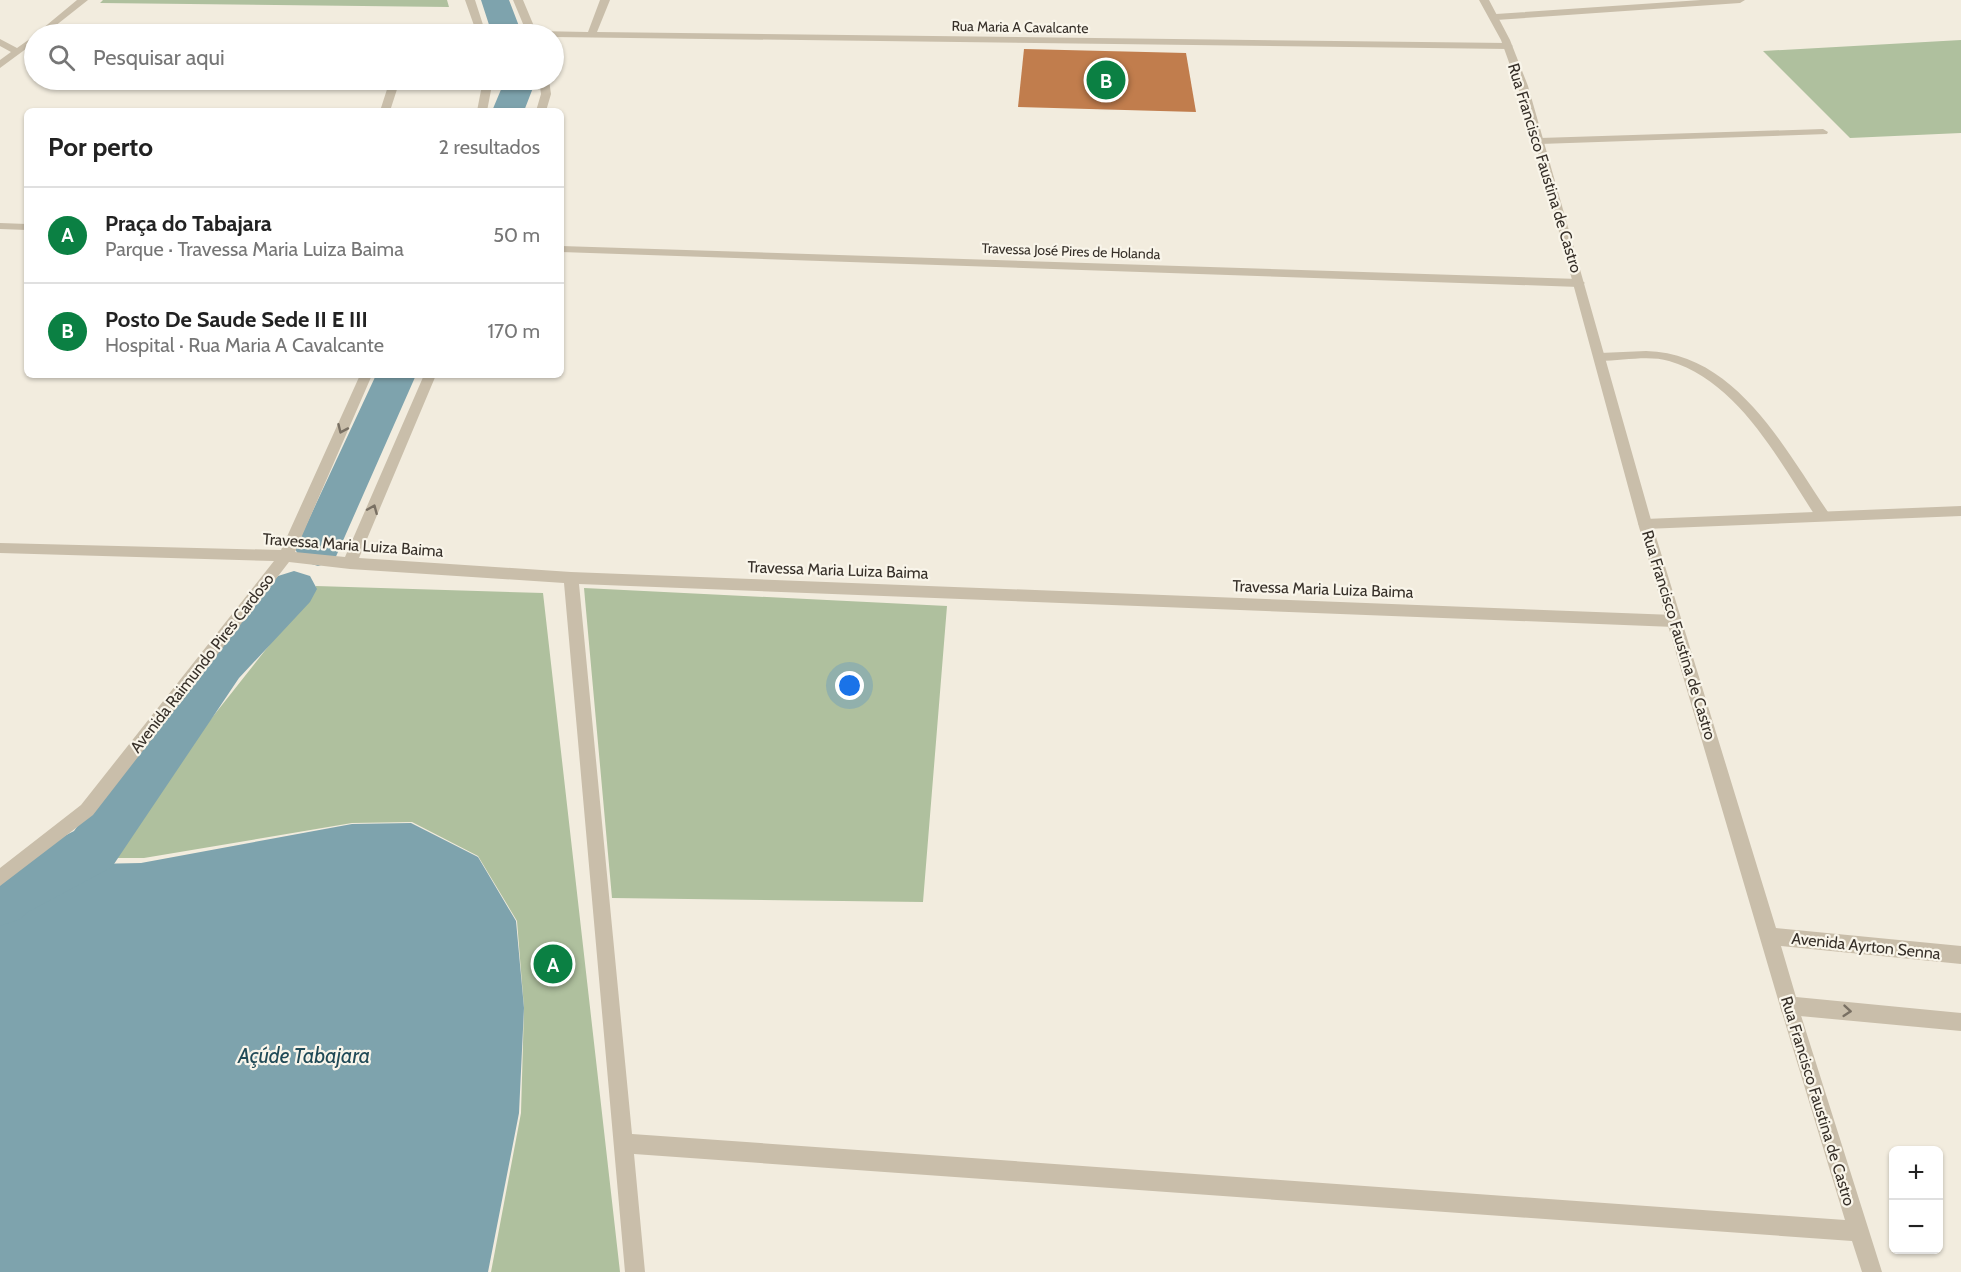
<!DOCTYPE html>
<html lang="pt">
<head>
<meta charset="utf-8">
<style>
	body { margin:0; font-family:Cabin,sans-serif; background:#f2f2f2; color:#222 }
	.controls { position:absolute; right:18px; bottom:18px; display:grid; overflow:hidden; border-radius:9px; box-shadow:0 2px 4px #0004 }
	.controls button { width:54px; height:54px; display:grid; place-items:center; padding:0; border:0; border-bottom:2px solid #e0e0e0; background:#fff; color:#222; font:30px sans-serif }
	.you { position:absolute; left:850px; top:686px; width:21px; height:21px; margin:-15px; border:4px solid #fff; border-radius:50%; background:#1a73e8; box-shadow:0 0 0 9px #1a73e833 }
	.badge { display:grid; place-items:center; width:39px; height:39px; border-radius:50%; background:#0b8043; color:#fff; font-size:20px; font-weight:700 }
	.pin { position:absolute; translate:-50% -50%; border:3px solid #fff; box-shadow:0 2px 6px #0006 }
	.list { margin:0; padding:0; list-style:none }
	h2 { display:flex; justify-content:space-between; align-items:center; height:78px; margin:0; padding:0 24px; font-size:26px }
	h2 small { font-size:20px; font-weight:400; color:#767676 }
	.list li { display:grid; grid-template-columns:39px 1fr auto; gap:18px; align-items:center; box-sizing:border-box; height:96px; padding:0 24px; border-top:2px solid #e0e0e0 }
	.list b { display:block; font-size:22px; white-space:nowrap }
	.list p { margin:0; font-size:20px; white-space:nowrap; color:#767676 }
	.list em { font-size:20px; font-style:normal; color:#767676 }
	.icon { flex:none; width:33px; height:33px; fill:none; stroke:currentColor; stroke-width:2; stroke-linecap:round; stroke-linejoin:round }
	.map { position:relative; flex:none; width:1961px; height:1272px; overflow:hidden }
	.search { position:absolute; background:#fff; box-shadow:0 2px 4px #0004; left:24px; top:24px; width:540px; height:66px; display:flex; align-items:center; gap:15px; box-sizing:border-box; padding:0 21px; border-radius:33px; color:#767676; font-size:22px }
	.panel { position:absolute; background:#fff; box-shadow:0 2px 4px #0004; left:24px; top:108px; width:540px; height:270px; border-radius:9px }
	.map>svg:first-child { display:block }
	.green { fill:#afc09e }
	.water { fill:#7ea3ad }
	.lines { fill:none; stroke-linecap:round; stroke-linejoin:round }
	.canal { fill:#7ea3ad; fill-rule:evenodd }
	.building { fill:#c17d4d }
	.service { fill:#c9beaa; fill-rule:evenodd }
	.minor { fill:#c9beaa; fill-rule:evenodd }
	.tertiary { fill:#c9beaa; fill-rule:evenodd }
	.oneway { stroke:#797063 }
	.labels { text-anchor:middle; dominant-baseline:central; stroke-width:4.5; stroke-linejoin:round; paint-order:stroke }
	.far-street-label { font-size:14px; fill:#373029; stroke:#f9f5ea }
	.street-label { font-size:16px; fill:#373029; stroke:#f9f5ea }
	.near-water-label { font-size:21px; font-style:italic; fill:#204a57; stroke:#f9f5ea }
</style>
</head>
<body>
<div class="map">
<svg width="1961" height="1272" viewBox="0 0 1961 1272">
	<rect width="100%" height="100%" fill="#f2ecde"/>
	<path class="green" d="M103,0H447L449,7L100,3Z
		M1961,40V133L1850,138L1763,51Z
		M316,586L543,593L620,1272H491L521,1113L524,1008L517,921L478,856L412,822L352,823L144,858H101Z
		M584,588L947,606L923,902L612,898Z"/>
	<path class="water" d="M411,823L478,857L516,921L524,1008L519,1113L488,1272H0V912L48,881L92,864L141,863L352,824Z"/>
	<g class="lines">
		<path class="canal" d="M481,0H509L522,34H492Z
			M505,80H536L524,111H492Z
			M376,375H416L334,561L318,566L302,561L295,549Z
			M294,571L310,576L317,589L310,602L239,678L112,867L28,912L20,919L0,926V869L74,831L205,650L278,576Z"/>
	</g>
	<path class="building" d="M1024,49L1186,53L1196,112L1018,107Z"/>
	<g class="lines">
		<path class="service" d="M398,28L409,34H326L331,31Z
			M390,80H400L390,111H380Z
			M1646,351C1736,353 1784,448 1828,512L1830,516L1828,520H1818C1780,463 1740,382 1669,361C1648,355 1622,361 1600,361L1594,357L1600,353Z"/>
		<path class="minor" d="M77,0H88L45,34H36Z
			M465,0H475L486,34H477Z
			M513,0H523L536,31L588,32L600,0H610L597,32L1508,43L1513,46L1508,49L554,37V34H521L526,31Z
			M1701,0H1745L1740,3L1496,20L1491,17L1496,14Z
			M34,36V43L0,68V60L11,52L0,46V39L17,48Z
			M483,80H493L487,111H477Z
			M539,80H549L551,94L546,111H536L541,94Z
			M1823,129L1828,132L1827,134L1540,144L1535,141L1540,138Z
			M0,223L27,224V230L0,229Z
			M561,246L1579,279L1585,283L1579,287L561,252Z
			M360,375H372L295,552L345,557L424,375H436L359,558L571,572L1674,615L1679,617L1681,621L1679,625L1674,627L579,584L632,1134L1845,1220L1780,1006L1782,999L1789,997L1796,999L1798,1006L1882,1272H1862L1852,1241L634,1154L645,1272H625L564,583L350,569L289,562L93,815L0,886V868L81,805L274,561L0,553V543L281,550Z
			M1961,506V516L1645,529L1638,524L1645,519Z"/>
		<path class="tertiary" d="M1479,0H1489L1510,40L1528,86L1653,527L1776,928L1961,946V964L1781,946L1796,997L1961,1013V1031L1789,1015L1782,1013L1639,527L1526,110L1501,40Z"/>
	</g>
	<defs><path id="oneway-chevron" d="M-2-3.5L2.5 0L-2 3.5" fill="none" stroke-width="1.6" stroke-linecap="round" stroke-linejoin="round" transform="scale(1.5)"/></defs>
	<g class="oneway">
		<use href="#oneway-chevron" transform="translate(342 429) rotate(114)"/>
		<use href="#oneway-chevron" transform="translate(373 509) rotate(-67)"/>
		<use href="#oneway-chevron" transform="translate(1847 1011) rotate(5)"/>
	</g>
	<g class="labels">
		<g class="far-street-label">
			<text transform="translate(1020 27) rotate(1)">Rua Maria A Cavalcante</text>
			<text transform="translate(1071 251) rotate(2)">Travessa José Pires de Holanda</text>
		</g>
		<g class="street-label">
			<text transform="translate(1545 168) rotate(73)">Rua Francisco Faustina de Castro</text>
			<text transform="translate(353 545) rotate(4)">Travessa Maria Luiza Baima</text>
			<text transform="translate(838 570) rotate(2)">Travessa Maria Luiza Baima</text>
			<text transform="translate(1323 589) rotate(2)">Travessa Maria Luiza Baima</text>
			<text transform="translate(1679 635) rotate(73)">Rua Francisco Faustina de Castro</text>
			<text transform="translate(202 663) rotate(-52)">Avenida Raimundo Pires Cardoso</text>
			<text transform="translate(1866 946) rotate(6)">Avenida Ayrton Senna</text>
			<text transform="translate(1818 1101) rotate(73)">Rua Francisco Faustina de Castro</text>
		</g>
		<g class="near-water-label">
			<text x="304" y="1055">Açúde Tabajara</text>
		</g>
	</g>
</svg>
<div class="controls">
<button>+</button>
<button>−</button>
</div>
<div class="you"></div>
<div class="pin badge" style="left:553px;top:964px">A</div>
<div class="pin badge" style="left:1106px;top:80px">B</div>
<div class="search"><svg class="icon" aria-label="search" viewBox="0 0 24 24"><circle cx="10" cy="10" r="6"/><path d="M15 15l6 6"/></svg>Pesquisar aqui</div>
<section class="panel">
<h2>Por perto<small>2 resultados</small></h2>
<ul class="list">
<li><span class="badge">A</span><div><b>Praça do Tabajara</b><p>Parque · Travessa Maria Luiza Baima</p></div><em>50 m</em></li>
<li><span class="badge">B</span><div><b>Posto De Saude Sede II E III</b><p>Hospital · Rua Maria A Cavalcante</p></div><em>170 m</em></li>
</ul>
</section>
</div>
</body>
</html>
